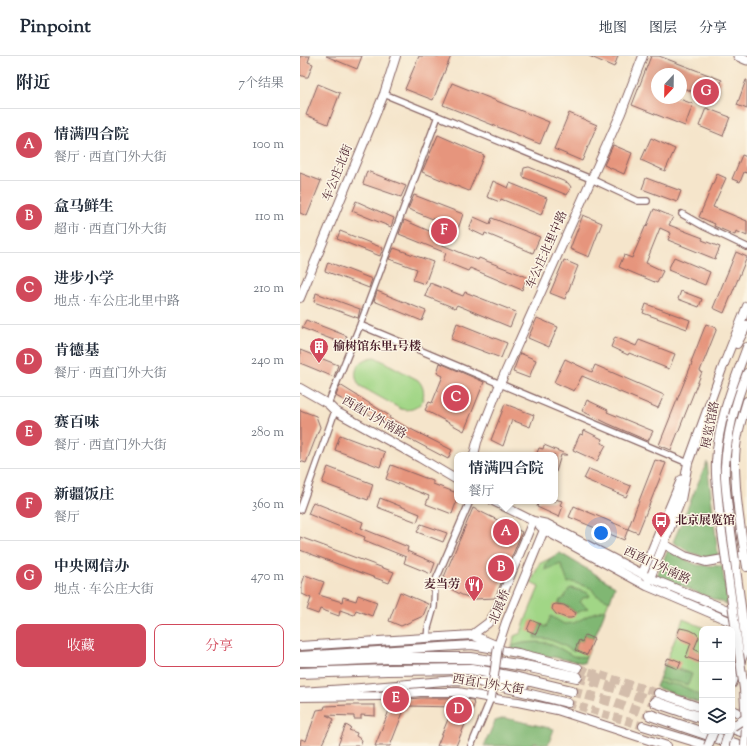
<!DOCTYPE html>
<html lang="zh">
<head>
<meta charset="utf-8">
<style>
	body { margin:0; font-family:"Sorts Mill Goudy","Noto Serif SC",serif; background:#f2f2f3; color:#1f2937 }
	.controls { position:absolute; right:12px; bottom:12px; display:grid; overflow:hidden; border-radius:8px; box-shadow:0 4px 16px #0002 }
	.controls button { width:36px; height:36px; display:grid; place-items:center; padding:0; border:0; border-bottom:1px solid #e0e1e3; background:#fff; color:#1f2937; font:20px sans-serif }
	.compass { position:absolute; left:351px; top:12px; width:36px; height:36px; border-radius:50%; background:#fff; box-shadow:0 4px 16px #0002; rotate:202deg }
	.you { position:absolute; left:301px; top:477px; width:14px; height:14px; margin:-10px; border:3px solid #fff; border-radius:50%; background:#1a73e8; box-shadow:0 0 0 6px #1a73e833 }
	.badge { display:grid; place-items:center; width:26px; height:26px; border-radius:50%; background:#d1495b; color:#fff; font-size:13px; font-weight:700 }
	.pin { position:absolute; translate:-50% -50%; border:2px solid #fff; box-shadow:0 1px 4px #0006 }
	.popup { position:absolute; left:154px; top:396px; width:104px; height:52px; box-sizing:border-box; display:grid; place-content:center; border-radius:8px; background:#fff; filter:drop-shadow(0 1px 3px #0005); font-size:13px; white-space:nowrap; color:#747a83 }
	.popup b { font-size:15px; color:#1f2937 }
	.popup::after { content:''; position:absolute; left:50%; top:100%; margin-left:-8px; border:8px solid transparent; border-top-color:#fff }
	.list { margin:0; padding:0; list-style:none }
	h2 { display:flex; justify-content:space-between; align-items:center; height:52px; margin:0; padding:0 16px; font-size:17px }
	h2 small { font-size:13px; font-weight:400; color:#747a83 }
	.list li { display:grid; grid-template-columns:26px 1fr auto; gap:12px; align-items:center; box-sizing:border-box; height:72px; padding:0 16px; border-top:1px solid #e0e1e3 }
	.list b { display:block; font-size:15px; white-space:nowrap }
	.list p { margin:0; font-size:13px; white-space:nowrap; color:#747a83 }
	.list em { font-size:13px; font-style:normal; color:#747a83 }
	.actions { display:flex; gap:8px; padding:12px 16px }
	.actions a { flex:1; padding:9px 0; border:1px solid #d1495b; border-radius:8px; text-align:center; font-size:14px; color:#d1495b }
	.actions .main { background:#d1495b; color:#fff }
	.icon { flex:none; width:22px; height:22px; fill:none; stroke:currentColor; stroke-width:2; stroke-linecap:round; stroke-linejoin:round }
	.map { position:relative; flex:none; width:447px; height:690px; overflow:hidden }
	header { display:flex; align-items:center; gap:24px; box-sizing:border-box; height:56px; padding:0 20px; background:#fff; border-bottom:1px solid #e0e1e3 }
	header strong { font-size:19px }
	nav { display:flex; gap:22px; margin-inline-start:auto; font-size:14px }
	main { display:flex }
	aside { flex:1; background:#fff }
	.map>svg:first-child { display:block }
	.green { fill:#a1d686; stroke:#767a58 }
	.forest { fill:#80b773; stroke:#656b4f }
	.building { fill:#e6957d }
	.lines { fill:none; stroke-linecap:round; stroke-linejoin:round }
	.secondary-tunnel { stroke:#d3bdab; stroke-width:8; stroke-dasharray:8 4; stroke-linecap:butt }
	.highway-tunnel { stroke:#d3bdab; stroke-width:10; stroke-dasharray:10 5; stroke-linecap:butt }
	.street-casing { stroke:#866463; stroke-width:8 }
	.secondary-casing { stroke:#866463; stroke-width:10 }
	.primary-casing { stroke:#866463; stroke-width:11 }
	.highway-casing { stroke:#866463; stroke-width:12 }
	.street { stroke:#fff; stroke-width:5.5 }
	.secondary { stroke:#fff; stroke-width:8 }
	.primary { stroke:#fff; stroke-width:9 }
	.highway { stroke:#fff; stroke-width:10 }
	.secondary-bridge-casing { stroke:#866463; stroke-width:10; stroke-linecap:butt }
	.secondary-bridge { stroke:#fff; stroke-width:8 }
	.labels { text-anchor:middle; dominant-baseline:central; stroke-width:3; stroke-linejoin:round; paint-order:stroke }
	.street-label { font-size:12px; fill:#4a1f2b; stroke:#fcf5e5 }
	.poi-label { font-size:12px; font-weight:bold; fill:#4a1f2b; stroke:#fcf5e5; text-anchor:start }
</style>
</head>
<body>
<header>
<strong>Pinpoint</strong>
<nav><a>地图</a><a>图层</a><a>分享</a></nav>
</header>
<main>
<aside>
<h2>附近<small>7个结果</small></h2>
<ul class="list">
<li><span class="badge">A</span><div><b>情满四合院</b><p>餐厅 · 西直门外大街</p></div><em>100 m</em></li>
<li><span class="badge">B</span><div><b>盒马鲜生</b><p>超市 · 西直门外大街</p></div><em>110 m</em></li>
<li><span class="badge">C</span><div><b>进步小学</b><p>地点 · 车公庄北里中路</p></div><em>210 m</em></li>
<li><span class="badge">D</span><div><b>肯德基</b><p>餐厅 · 西直门外大街</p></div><em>240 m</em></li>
<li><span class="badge">E</span><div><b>赛百味</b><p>餐厅 · 西直门外大街</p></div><em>280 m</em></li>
<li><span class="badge">F</span><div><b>新疆饭庄</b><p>餐厅</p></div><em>360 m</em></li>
<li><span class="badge">G</span><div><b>中央网信办</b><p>地点 · 车公庄大街</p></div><em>470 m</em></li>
</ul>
<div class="actions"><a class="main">收藏</a><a>分享</a></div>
</aside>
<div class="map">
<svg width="447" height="690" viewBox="0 0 447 690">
	<rect width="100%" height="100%" fill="#fcf5e5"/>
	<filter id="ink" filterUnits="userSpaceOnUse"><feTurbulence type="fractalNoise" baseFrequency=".025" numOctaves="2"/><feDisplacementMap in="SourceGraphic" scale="8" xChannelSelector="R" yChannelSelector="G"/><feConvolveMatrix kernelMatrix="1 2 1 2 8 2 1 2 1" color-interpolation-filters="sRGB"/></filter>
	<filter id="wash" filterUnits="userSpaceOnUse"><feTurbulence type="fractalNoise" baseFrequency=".012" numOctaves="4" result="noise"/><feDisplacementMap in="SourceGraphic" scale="16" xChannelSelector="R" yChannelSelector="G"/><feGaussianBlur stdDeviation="0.9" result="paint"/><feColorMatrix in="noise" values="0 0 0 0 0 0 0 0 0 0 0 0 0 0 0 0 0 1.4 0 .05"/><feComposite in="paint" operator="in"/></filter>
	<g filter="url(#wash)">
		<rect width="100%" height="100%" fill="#f5e5cb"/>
		<path class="green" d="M75,301L118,324C131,338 120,358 101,353L60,330C50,316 58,303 75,301Z
			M260,497L315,530L284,607L212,593L214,580L221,577L227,560L239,531L231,527L239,508Z
			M383,563L407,573H402V648L356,631Z"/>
		<path class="forest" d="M407,406L418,499L408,502L389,496L373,486Z
			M368,494L384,503L397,509L422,510L428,549L357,520Z
			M260,497L315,530L310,545L296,539L291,532L272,526L268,527L261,508L245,514C247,503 250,502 260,497Z
			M272,532L288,537L290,540L283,542L280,546L288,552L276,557L269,551L259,548V545L264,542L269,533Z
			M305,553L304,558L294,583L285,579L282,586L278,585L274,596L263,589L248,583L234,582L240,568L246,571L251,560L264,568L274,567L291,558Z
			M237,586L247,587L261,593L273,600L286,601L284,607L212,593V590L223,587Z
			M365,608L392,618L388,629L377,626L359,623Z
			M358,626L378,629L387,632L402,641V648L356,631Z
			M205,662L254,673L248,689L235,687L228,690H184L195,665Z"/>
		<g id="blocks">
			<path class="building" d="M0,0H10L8,6L13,8L8,21H5L0,19Z
				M26,0H62L57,13Z
				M119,0H151L133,44L105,33Z
				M289,0H318L314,11Z
				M351,0H359L422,24L414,44L381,31V18H357V42H377L393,48L385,70L332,49Z
				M446,24H447V53L437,49Z
				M152,27L249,66L240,88L143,49Z
				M18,28L40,37L28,68L6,59Z
				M406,52L430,61L423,80L399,70Z
				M269,57L297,69L282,105L254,93Z
				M138,79L184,99L169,135L122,116Z
				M351,82L375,93L365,115L341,104Z
				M313,89L332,97L324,118L304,109Z
				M442,99L447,101V117L444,116L440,126L432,123Z
				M229,111L268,127L271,131L267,139L223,121V117L224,112Z
				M67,115L106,130L101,141L63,128Z
				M0,117L21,125L7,160L0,157Z
				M417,118L426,122L413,151L447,165V180L436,175L435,179L414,170L415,168L399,161Z
				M346,122L381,135L377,146L342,133Z
				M193,125L208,132L210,127L247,142L241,159L201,143L200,146L187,141Z
				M114,139L163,158L158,173L108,153Z
				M56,145L94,162L91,171L52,155Z
				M354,153L373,161L369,169L403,182L402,184L420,191L415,203L368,184L371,177L360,172L346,207L363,215L357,227L319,211L324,199L332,202L346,169L347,170Z
				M283,159L302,167L289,201L270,193Z
				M174,161L190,168L192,162L240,181L233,197L185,177L184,180L169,173Z
				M104,164L143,181L140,188L178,204L179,202L227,221L222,234L170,212L168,215L143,205L146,197L99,178Z
				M40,175L83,192L80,200L37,183Z
				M94,192L133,206L125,228L113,224L117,213L89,203Z
				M436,196L447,201L424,257L413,252Z
				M374,201L410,216L405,229L368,214Z
				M264,204L278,210L265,243L250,237Z
				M28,206L72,223L69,232L25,215Z
				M130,227L163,240L165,236L216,256L210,271L157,249L155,252L125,240Z
				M77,235L126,255L122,265L74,245Z
				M381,235L402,243L399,251L378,243Z
				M16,237L60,253L58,262L14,246Z
				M346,248L390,264L387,273L343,257Z
				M237,262L258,271L249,291L228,282Z
				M6,264L47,280L44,288L2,272Z
				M157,267L207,287L201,302L151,283Z
				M406,268L417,272L400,315L402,316L371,394L359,389L392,307L391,306Z
				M315,281L336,290L339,284L375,298L369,313L329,297L328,299L311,291Z
				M0,294L38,309L34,321L0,307Z
				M220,297L236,304L229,322L213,316Z
				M265,303L292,316L295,309L364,339L358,352L282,320L274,335L254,326Z
				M140,307L184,326L174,351L164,375L125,354L129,346L132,347L143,320L137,317Z
				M40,329L90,360L89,362L152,394L148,403L93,374L94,372L36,340Z
				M287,344L308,354L307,356L353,375L348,385L309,368L282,355Z
				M205,348L234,359L230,371L212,364L203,390L191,384Z
				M0,354L16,360L20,371L6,407L0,405Z
				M284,374L302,383L301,387L306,389L297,405L273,394L280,378L283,379Z
				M40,379L85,396L80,411L35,394Z
				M244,389L268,399H261L256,416H255V399H236L239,392L243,393Z
				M355,404L366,407L338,477L328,473Z
				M91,409L133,425V428L157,437V444L152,458L126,448L129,440L86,423Z
				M28,411L73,428L68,444L22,427Z
				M289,413L331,430L326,441L284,423Z
				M80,442L120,458L117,466L77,451Z
				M255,443L262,445L260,449L263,450L259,461L237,451L239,445H255Z
				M13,446L63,466L61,472L108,491L107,495L135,507L131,518L104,507L106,501L64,484L65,481L8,458Z
				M274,450L328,473L324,484L269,461Z
				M173,452L222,476L195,542L175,543L162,539L141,528Z
				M121,468L147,477L143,486L117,476Z
				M0,481L94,516L89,527L0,494Z
				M5,519L24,526L19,539L42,546L43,541L56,545L58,539L77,546L72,560L56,554L54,559L40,554L39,560L20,553L18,558L7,554L11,542L2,538V528Z
				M100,536L128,548L123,560L101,570L89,565Z
				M256,548L264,549L276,557L274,561L271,562H266L256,558L252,553L253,549Z
				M231,564L240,568L236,578L227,574Z
				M380,572L390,574L396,577L399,581L394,593L402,597L399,606L386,601L391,587L381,583L377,579Z
				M285,579L294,583L287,599L275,594L279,584L282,586Z
				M368,602L374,604V603L381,606L378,613L365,608Z
				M120,642H154L173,644L174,650L171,657L170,656L156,690H137L153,651L109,650L106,655L104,654L90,690H75L90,652L93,653L98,644Z
				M49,649H75V660L61,659V663H54V660L26,659L34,663L21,690H0L1,683L6,685L17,654L24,653L25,650Z
				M46,669L51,672L49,674L57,677L56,680L62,684L60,690H41L38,689Z"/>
		</g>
	</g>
	<g filter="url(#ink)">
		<use href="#blocks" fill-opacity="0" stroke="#866463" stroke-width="1"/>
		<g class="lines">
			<path class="secondary-tunnel" d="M278,612L358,637
				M268,647L343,670"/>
			<path class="highway-tunnel" d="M278,612L302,624
				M277,621L318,633L355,646
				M272,635L313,646L350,659"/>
			<defs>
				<path id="street" d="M84,38L291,123L338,145H347
					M382,158L405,171L447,191
					M60,269L388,407
					M28,348L60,269L138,60
					M0,454L35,355
					M127,582L128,572L134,551L135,526L170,445
					M171,690L191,642"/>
				<path id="secondary" d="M0,242L84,38L96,0
					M437,288L447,269
					M0,332L28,348L35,355L120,402L157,424
					M447,345C441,365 435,385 435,405C435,441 441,476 447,511
					M174,399L177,386L200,328L321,57L343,0
					M193,445L233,465L247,468L350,522L447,562
					M428,453C427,440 424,423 425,410C427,378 435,347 447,317
					M419,455C418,439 415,421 416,406C418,365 433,328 447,291
					M240,470L244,474L347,530L441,570
					M364,488L385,500L406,506L441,500
					M342,518L381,424
					M347,530L381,444L388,407L422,313L447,250
					M172,579L188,567L195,557L233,465
					M0,590L172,579L198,590L206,566L244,474L247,468
					M0,600L172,589L218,597L278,612
					M432,628L447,589
					M0,636L61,632L156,624L182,626L268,647
					M358,637L402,652
					M0,641L80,640L120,636H158L191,642L201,644L218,646L257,654L367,690
					M432,654L447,660
					M343,670L408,690"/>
				<path id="primary" d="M438,0L447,4"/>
				<path id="highway" d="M0,605H25L90,602H171L225,610L277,621
					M0,617L87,614L171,613L218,622L272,635
					M182,626L224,628
					M355,646L402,662
					M350,659L441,690
					M432,672L447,677"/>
			</defs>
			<use href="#street" class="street-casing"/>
			<use href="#secondary" class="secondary-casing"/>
			<use href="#primary" class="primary-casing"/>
			<use href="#highway" class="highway-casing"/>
			<use href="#street" class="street"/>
			<use href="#secondary" class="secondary"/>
			<use href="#primary" class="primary"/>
			<use href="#highway" class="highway"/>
			<defs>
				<path id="secondary-bridge" d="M428,453L447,595
					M419,455L444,633L446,668L445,690
					M191,642L198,590
					M432,671L447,661
					M408,690L414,675
					M425,690V688L429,675"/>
			</defs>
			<use href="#secondary-bridge" class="secondary-bridge-casing"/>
			<use href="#secondary-bridge" class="secondary-bridge"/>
		</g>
	</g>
	<defs>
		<symbol id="building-pin" viewBox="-11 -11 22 30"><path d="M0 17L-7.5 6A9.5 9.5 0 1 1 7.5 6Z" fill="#d1495b" stroke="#fcf5e5"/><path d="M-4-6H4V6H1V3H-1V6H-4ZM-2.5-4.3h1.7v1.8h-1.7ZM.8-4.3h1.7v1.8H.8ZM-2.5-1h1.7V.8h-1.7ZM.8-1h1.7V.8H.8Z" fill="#fff"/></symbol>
		<symbol id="bus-pin" viewBox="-11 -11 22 30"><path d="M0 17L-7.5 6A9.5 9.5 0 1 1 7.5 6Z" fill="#d1495b" stroke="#fcf5e5"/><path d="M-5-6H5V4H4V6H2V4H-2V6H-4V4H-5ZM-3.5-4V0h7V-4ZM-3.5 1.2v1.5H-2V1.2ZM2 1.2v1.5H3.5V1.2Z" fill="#fff"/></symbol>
		<symbol id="restaurant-pin" viewBox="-11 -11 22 30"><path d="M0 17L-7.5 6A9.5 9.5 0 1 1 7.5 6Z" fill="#d1495b" stroke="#fcf5e5"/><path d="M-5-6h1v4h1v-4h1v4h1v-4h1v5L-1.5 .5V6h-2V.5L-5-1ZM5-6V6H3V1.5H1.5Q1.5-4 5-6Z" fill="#fff"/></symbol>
	</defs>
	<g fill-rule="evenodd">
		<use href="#building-pin" x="8" y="280" width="22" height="30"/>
		<use href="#bus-pin" x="350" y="454" width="22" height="30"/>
		<use href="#restaurant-pin" x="163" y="518" width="22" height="30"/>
	</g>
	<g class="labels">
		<g class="street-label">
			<text transform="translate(38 117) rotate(-68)">车公庄北街</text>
			<text transform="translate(247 194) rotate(-66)">车公庄北里中路</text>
			<text transform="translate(74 362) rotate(30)">西直门外南路</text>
			<text transform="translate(411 369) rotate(-79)">展览馆路</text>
			<text transform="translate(357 510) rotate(25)">西直门外南路</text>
			<text transform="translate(200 551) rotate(-68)">北展桥</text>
			<text transform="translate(188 629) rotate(9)">西直门外大街</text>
		</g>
		<g class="poi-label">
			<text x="33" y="291">榆树馆东里1号楼</text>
			<text x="375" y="465">北京展览馆</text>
			<text x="160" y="529" text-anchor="end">麦当劳</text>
		</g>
	</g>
</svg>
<div class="controls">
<button>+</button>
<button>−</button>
<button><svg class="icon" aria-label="layers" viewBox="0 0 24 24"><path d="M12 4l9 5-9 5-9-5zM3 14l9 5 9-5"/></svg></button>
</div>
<svg class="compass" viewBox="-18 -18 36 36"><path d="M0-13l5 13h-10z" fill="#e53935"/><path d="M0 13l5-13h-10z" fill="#747a83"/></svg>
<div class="you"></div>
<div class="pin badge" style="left:206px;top:476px">A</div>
<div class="popup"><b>情满四合院</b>餐厅</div>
<div class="pin badge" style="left:201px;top:512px">B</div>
<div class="pin badge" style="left:156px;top:342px">C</div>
<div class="pin badge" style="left:159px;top:654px">D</div>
<div class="pin badge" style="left:96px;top:643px">E</div>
<div class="pin badge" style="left:144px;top:175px">F</div>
<div class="pin badge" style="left:406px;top:36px">G</div>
</div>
</main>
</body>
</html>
